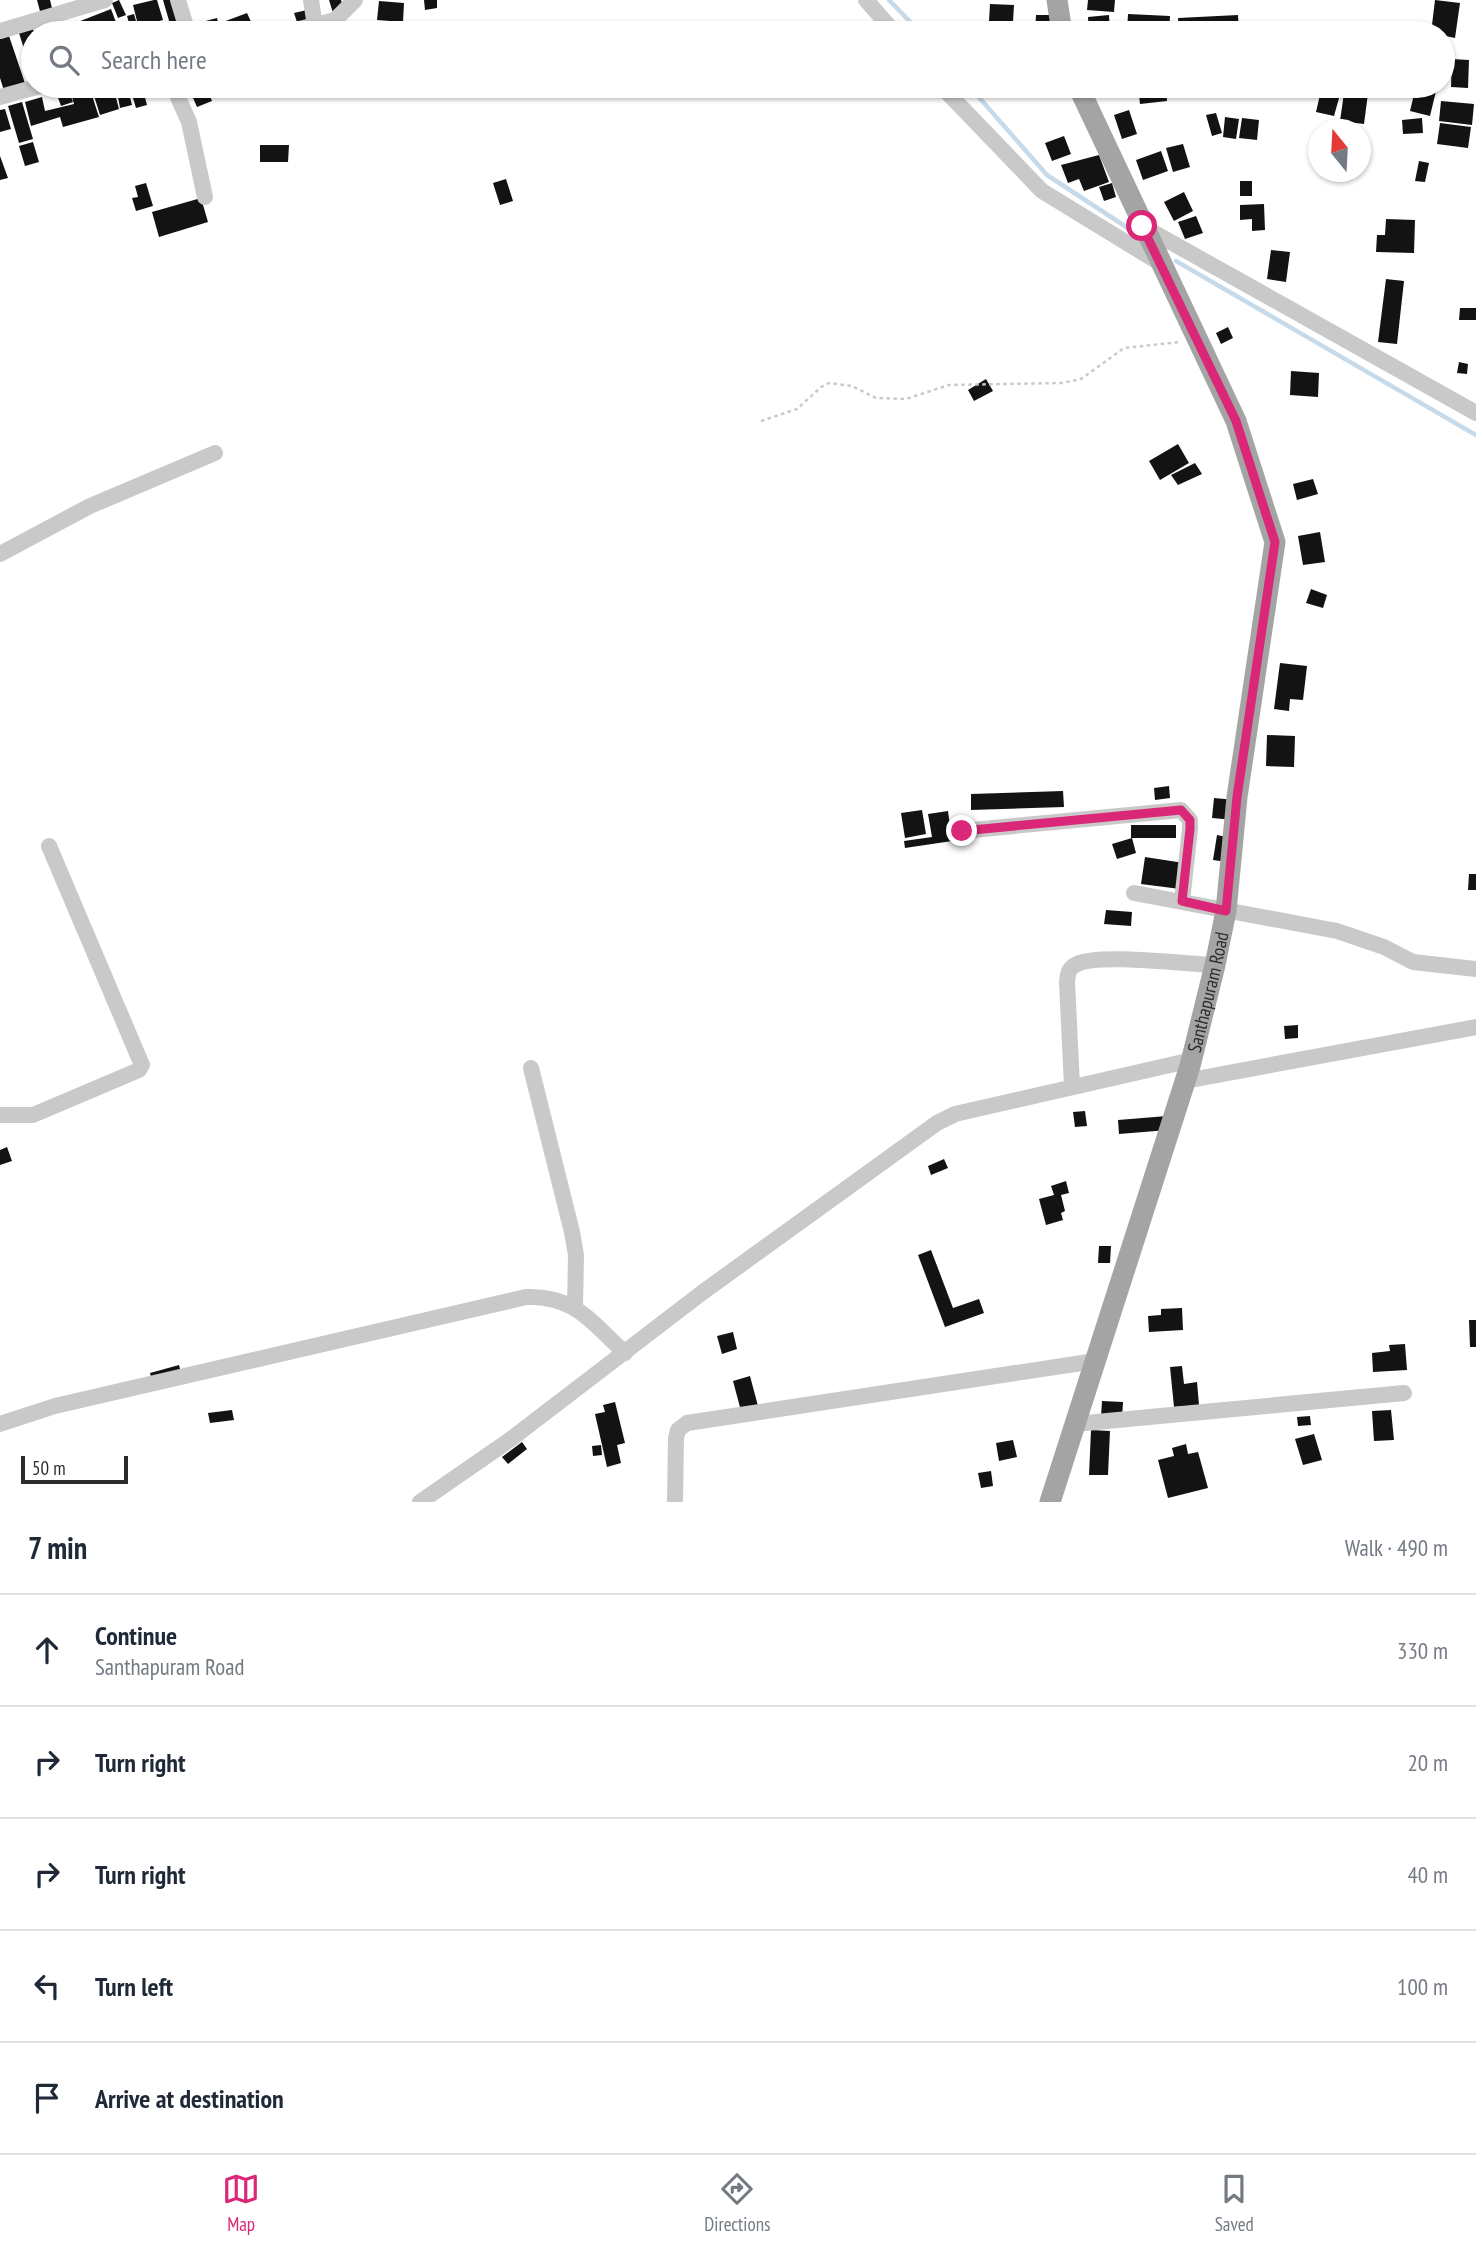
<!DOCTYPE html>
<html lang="en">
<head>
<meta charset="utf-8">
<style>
	body { margin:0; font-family:"PT Sans Narrow",sans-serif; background:#f6f6f7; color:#1f2937 }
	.compass { position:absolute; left:1308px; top:119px; width:63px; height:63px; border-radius:50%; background:#fff; box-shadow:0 2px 5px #0004; rotate:342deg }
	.scale { position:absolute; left:21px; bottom:18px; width:107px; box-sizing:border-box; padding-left:7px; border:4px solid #2c2c2c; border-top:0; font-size:19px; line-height:24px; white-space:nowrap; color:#2c2c2c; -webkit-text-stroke:5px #fff; paint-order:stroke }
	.stop { position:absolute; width:21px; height:21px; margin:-16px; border:5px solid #db2777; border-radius:50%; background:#fff }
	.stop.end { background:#db2777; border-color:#fff; box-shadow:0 2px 7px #0008 }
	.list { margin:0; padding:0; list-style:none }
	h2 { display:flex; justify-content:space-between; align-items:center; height:91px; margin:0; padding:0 28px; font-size:30px }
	h2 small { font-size:23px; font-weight:400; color:#747a83 }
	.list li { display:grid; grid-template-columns:46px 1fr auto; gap:21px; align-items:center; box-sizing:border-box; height:112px; padding:0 28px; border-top:2px solid #e0e1e3 }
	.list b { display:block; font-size:26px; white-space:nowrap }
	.list p { margin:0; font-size:23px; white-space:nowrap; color:#747a83 }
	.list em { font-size:23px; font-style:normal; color:#747a83 }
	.icon { flex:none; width:38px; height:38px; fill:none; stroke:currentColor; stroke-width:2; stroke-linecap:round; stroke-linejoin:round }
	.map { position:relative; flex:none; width:1476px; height:1502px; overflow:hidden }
	.search { position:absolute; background:#fff; box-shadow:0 2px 5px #0004; left:21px; right:21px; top:21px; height:77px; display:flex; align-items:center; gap:18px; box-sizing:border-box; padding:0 24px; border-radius:38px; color:#747a83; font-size:26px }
	.sheet { height:651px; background:#fff }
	nav { display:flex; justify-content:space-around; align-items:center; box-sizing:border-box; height:98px; border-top:2px solid #e0e1e3; background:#fff; font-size:19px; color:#747a83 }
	nav a { display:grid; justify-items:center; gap:4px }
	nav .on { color:#db2777 }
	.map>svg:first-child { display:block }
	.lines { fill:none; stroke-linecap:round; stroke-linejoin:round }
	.stream { stroke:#c6daea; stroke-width:4.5 }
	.building { fill:#131313 }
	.path { stroke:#c9c9c9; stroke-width:2.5; stroke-dasharray:3.5 3.5; stroke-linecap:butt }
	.minor { stroke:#c9c9c9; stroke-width:16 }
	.major { stroke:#a4a4a4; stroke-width:21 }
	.route { stroke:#db2777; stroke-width:9 }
	.labels { text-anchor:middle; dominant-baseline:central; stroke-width:7; stroke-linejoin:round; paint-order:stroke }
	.street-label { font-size:19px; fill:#2c2c2c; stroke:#fff }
</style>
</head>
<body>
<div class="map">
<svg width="1476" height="1502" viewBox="0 0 1476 1502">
	<rect width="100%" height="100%" fill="#fff"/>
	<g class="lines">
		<path class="stream" d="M889,0L921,33
			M969,86L1047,175L1137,234
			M1176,261L1476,435"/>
	</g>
	<path class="building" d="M37,0H50L53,12L41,15Z
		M119,0L126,15L118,18L112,3Z
		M154,0H157L163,20L152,23L155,33H140L133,5Z
		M163,0H173L182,28L172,31Z
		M329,0H341L344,10L333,13Z
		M424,0H437V8L425,10Z
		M1088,0H1115L1114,12L1087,10Z
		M1435,0L1460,3L1455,38L1431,33Z
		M379,1L404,3L403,22L377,20Z
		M990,4L1014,5L1013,22L989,21Z
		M111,9L117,25L94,33H62L60,29Z
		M307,10L310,19L297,22L294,13Z
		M247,13L253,26L228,33L223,22Z
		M134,14L138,28L131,30L127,16Z
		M1128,14L1170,16L1169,33L1127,32Z
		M1036,15H1051L1050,33H1035Z
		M1109,15L1110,33H1089L1088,17Z
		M1238,15L1239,33H1179L1178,18Z
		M217,18L220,32L201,33L198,23Z
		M422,23L424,33H406L404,27Z
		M396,27L397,33H366V28Z
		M33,28L34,33L33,78L19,33Z
		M9,36L27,89L6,97L0,78V39Z
		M1452,59L1469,60L1468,88L1451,87Z
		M89,86L99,117L63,127L60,117L31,126L25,102L42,97L45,111L74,104L70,90Z
		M91,86H113L119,109L100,115Z
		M116,86H127L132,105L120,108Z
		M142,86L147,105L136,108L130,88Z
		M206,86L212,101L197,107L190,91Z
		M1138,86H1166L1167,101L1140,104Z
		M1322,86L1341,91L1334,116L1316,112Z
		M1345,86H1369L1364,124L1340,121Z
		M1416,86L1437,87L1430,116L1410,111Z
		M68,88L73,102L61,106L56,92Z
		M1441,101L1474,104L1472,125L1439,121Z
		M22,102L33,139L19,143L8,106Z
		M5,109L11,129L0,132V110Z
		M1129,110L1137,134L1122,139L1114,115Z
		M1216,113L1222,133L1212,136L1206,115Z
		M1225,117L1239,119L1236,139L1223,137Z
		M1242,118L1259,120L1257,140L1239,138Z
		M1422,118L1423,133L1403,134L1402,120Z
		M1440,123L1471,127L1468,148L1437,144Z
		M1064,136L1071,154L1052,161L1045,143Z
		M33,142L39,162L25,166L19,146Z
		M1183,144L1190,167L1173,172L1166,148Z
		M260,145H289L288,162H260Z
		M1161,151L1168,171L1143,180L1136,160Z
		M1099,155L1109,182L1084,191L1079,179L1068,183L1061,165Z
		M0,156L8,178L0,180Z
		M1419,161L1429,163L1425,182L1415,181Z
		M506,179L513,201L500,205L493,183Z
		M1240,181H1252V196H1240Z
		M146,183L153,206L136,211L132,198L138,197L135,186Z
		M1112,183L1116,197L1104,201L1099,187Z
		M1184,192L1193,211L1174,221L1164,202Z
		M201,198L208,222L159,237L152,212Z
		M1264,204L1265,230L1252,231V219L1240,220V205Z
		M1196,216L1203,233L1185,239L1178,222Z
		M1386,219L1415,220L1414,253L1376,252L1377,235H1385Z
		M1271,250L1290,252L1286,282L1267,279Z
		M1386,279L1404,281L1397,344L1378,342Z
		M1460,308H1476V320H1459Z
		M1228,327L1233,338L1221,344L1216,333Z
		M1459,362L1468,364L1467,374L1457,373Z
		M1291,371L1319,373L1318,397L1290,395Z
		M986,379L993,391L974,401L968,390Z
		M1178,444L1189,463L1160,480L1149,461Z
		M1195,463L1202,474L1178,485L1171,475Z
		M1313,479L1318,494L1297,500L1293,484Z
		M1320,532L1325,562L1303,565L1298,536Z
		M1311,589L1327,595L1323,608L1306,603Z
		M1280,663L1307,666L1303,700L1290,699L1289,711L1274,709Z
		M1267,735L1295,736L1294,767L1266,766Z
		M1169,786L1170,798L1155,800L1154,788Z
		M1063,791L1064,807L971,810V794Z
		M1214,798L1236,800L1234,820L1212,818Z
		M922,810L926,834L905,838L901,813Z
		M948,811L952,841L905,848L904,841L932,837L928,814Z
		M1131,825H1176V838H1131Z
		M1217,835L1231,838L1227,862L1213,860Z
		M1132,838L1136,853L1117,859L1112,844Z
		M1145,857L1184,863L1180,889L1141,884Z
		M1469,874H1476V890H1468Z
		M1106,910L1132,912L1131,926L1104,924Z
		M1298,1025V1038L1285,1039L1284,1026Z
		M1085,1111L1087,1126L1075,1127L1073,1112Z
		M1167,1116L1168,1130L1119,1134L1118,1120Z
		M7,1147L12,1161L0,1165V1150Z
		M944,1159L948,1168L931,1175L928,1166Z
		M1066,1181L1069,1193L1061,1195L1065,1211L1061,1213L1063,1220L1046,1225L1039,1199L1054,1195L1051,1186Z
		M1099,1246H1111L1110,1263H1098Z
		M931,1250L953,1308L979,1299L984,1313L945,1327L918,1255Z
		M1182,1308L1183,1330L1149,1332L1148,1316L1161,1315V1309Z
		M1469,1320H1476V1347H1470Z
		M733,1332L737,1349L722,1354L717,1336Z
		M1405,1344L1407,1370L1373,1372L1372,1353L1390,1351L1389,1345Z
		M179,1365L182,1376L153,1385L150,1373Z
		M1182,1366L1184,1384L1197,1382L1199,1405L1174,1407L1170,1367Z
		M750,1376L758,1406L741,1411L733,1381Z
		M1102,1401L1123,1402L1122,1419L1101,1417Z
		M615,1402L625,1443L617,1445L621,1463L607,1467L595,1414L605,1412L603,1405Z
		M232,1410L234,1420L210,1423L208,1413Z
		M1391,1410L1394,1440L1374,1441L1372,1411Z
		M1310,1416L1311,1425L1298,1426L1297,1417Z
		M1091,1430L1110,1431L1108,1475H1089Z
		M1314,1434L1322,1460L1303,1465L1295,1439Z
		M1013,1440L1017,1457L999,1461L996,1443Z
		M522,1442L527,1449L508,1464L502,1457Z
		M1186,1444L1188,1454L1198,1452L1208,1488L1168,1498L1158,1460L1174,1456L1172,1448Z
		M601,1445L602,1455L593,1456L592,1446Z
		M991,1471L993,1486L981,1488L978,1473Z"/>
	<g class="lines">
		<path class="path" d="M761,421L797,409L821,387L829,383L852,386L876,398L906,399L949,385L1062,383L1081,379L1124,348L1180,342"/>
		<path class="minor" d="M178,0L188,33
			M311,0L315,26
			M866,0L895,33
			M0,31L105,0
			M284,33L335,20L355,0
			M173,86L189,122L205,197
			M941,86L1042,191L1163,265
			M0,97L40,86
			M1142,226L1476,413
			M0,554L90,506L215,453
			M962,831L1181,810L1190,820V829L1182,901
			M1134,893L1337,931L1384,947L1413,962L1476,969
			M531,1068L572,1232L576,1255L575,1306
			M1185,1081L1476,1027
			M1072,1086L1067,982C1068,974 1068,968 1077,964C1099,953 1186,964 1215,965
			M0,1115H33L139,1070L142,1065L49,846
			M0,1424L55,1406L526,1297C575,1295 592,1323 625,1353
			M1075,1424L1404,1393
			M420,1502L511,1439L703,1292L937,1123L955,1114L1192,1060
			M675,1502L676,1438L678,1430L687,1423L1095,1361"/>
		<g class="major">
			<path d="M1057,0L1062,33"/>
			<path id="s1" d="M1050,1502L1190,1066L1215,965L1226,911L1237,797L1275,542L1236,421L1078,86"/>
		</g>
	</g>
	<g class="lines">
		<path class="route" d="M962,831L1181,810L1190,820V829L1182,901L1226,911L1237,797L1275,542L1236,421L1142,226"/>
	</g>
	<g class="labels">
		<g class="street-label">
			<text stroke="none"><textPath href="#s1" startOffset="534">Santhapuram Road</textPath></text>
		</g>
	</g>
</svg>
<svg class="compass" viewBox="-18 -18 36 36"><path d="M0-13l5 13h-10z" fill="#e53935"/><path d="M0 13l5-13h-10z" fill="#747a83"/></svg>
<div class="scale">50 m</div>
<div class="stop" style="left:1142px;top:226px"></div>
<div class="stop end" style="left:962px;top:831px"></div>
<div class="search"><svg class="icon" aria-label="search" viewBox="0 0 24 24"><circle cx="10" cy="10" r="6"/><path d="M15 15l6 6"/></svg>Search here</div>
</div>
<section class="sheet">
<h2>7 min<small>Walk · 490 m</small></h2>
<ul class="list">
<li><svg class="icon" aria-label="ahead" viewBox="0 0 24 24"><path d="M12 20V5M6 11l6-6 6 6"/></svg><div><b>Continue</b><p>Santhapuram Road</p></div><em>330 m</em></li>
<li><svg class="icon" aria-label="right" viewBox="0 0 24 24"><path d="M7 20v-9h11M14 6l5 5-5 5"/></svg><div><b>Turn right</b></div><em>20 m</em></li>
<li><svg class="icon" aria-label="right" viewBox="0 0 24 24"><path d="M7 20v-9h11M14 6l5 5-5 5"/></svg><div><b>Turn right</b></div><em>40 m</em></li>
<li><svg class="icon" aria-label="left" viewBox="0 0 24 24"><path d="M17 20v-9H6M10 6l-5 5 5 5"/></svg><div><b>Turn left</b></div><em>100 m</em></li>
<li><svg class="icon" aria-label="arrive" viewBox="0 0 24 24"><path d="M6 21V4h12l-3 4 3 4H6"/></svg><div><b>Arrive at destination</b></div></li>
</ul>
</section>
<nav>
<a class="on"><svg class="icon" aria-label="map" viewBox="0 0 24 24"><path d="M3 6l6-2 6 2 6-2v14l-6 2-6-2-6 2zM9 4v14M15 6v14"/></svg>Map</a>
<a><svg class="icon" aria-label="directions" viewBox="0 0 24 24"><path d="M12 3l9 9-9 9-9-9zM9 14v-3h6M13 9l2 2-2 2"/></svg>Directions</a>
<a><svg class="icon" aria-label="saved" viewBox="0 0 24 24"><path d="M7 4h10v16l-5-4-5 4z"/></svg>Saved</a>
</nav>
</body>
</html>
